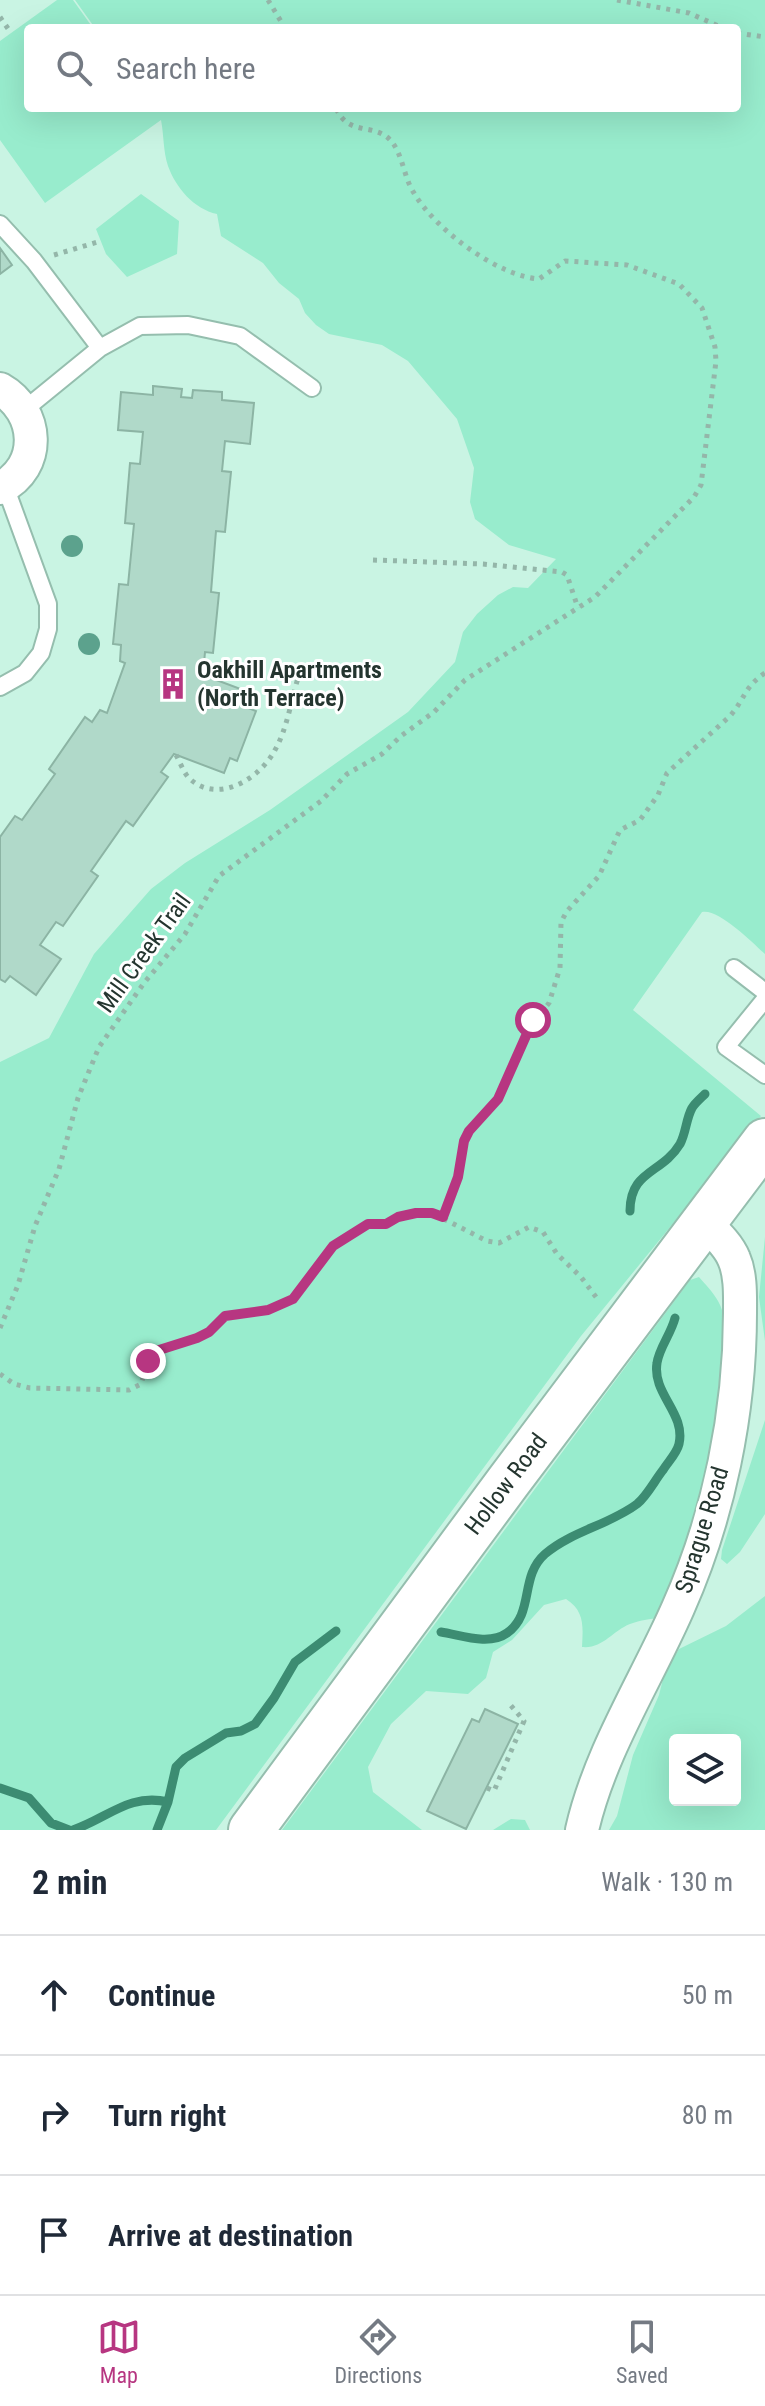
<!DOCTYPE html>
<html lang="en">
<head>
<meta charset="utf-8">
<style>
	body { margin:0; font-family:"Roboto Condensed",sans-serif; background:#f6f6f7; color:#1f2937 }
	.controls { position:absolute; right:24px; bottom:24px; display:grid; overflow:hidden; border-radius:8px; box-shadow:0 8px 32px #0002 }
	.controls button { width:72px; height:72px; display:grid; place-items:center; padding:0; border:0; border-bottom:2px solid #e0e1e3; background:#fff; color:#1f2937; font:40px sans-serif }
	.stop { position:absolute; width:24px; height:24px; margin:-18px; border:6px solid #b73681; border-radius:50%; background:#fff }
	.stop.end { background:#b73681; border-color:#fff; box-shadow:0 2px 8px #0008 }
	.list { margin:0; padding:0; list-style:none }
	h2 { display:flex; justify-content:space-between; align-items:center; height:104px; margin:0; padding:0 32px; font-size:34px }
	h2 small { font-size:26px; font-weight:400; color:#747a83 }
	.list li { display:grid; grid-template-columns:52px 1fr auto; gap:24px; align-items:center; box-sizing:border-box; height:120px; padding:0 32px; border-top:2px solid #e0e1e3 }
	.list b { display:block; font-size:30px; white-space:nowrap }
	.list em { font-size:26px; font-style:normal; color:#747a83 }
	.icon { flex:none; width:44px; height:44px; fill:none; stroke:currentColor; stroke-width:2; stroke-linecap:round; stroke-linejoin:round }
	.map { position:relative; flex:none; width:765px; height:1830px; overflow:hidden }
	.search { position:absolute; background:#fff; box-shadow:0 8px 32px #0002; left:24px; right:24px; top:24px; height:88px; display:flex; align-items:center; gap:20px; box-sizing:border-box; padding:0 28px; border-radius:8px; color:#747a83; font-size:30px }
	.sheet { height:464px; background:#fff }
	nav { display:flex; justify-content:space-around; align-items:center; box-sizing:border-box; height:112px; border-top:2px solid #e0e1e3; background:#fff; font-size:22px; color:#747a83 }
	nav a { display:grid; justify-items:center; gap:4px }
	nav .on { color:#b73681 }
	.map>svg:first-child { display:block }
	.green { fill:#98eccd; fill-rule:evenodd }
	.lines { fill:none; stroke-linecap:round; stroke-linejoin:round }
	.stream { stroke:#3c8c72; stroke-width:9 }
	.building { fill:#b0d9c9; stroke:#8cb4a4; stroke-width:2 }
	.service-casing { stroke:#95beae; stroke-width:20 }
	.minor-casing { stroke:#95beae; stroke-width:36 }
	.secondary-casing { stroke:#95beae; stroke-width:48 }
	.path { stroke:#94b6a9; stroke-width:5; stroke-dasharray:4 6; stroke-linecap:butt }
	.service { stroke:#fff; stroke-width:16 }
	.minor { stroke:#fff; stroke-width:32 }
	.secondary { stroke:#fff; stroke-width:44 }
	.tree { fill:#5ca28d }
	.route { stroke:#b73681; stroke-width:10 }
	.labels { text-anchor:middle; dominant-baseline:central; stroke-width:6; stroke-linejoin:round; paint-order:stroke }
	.poi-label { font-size:24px; font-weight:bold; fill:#24352f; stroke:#fff; text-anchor:start }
	.street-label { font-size:24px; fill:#24352f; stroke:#fff }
</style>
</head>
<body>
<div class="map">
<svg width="765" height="1830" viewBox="0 0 765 1830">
	<rect width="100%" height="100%" fill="#c9f4e3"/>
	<path class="green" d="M57,0H73L93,28H28V108H737V28H95L75,0H765V954C752,942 718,908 702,912L633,1010L761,1116L581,1336L216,1830H0V1062L49,1038L94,954L151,889L185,863L270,810L408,712L455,662L463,632L477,614L498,595L513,587L528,588L556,559L509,545L475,519L470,502L474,468L457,419L408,361L382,345L329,334L316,325L305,313L299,299L279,283L263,263L221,236L217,214C194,209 176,188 168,166C163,151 164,135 161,120L45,203L0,140V41Z
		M141,194L179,221L177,254L127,277L106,254L96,229Z
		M765,1237V1341L759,1297Z
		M699,1277C705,1284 713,1292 718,1301C752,1360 683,1550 663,1617C652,1619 640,1620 630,1624C612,1631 603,1649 582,1647C583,1627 585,1611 566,1599L544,1605L512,1640L493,1652L486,1678L468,1694L426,1691L391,1724L368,1767L373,1792L422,1830H282L690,1280Z
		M765,1420V1514L740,1552L727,1564L721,1559L722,1550Z
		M765,1596V1830H609L617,1816L633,1755L659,1695L665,1671L679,1649L726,1626ZM675,1740H735V1800H675Z
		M511,1819L525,1820L530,1830H493Z"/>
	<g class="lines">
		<path class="stream" d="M630,1211C630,1170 662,1174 680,1144C686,1133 686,1119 692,1108C695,1103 701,1098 705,1094
			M441,1632C461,1635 489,1646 507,1633C535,1613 519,1577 545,1554C572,1531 609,1525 637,1504C647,1496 655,1480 663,1470C668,1462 677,1453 679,1444C686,1413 652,1394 657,1363C659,1348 671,1334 675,1318
			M0,1788L29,1798L51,1823L69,1830
			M73,1830C108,1818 129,1793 168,1802
			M157,1830L168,1802L176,1767L185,1758L226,1733L241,1731L255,1724L274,1698L295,1662L336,1631"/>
	</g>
	<path class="building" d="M0,248L12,265L0,274Z
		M153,386L182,389L181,397L192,398L193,390L222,392V400L254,403L250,444L225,441L222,471L231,472L225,532L216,531L211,592L219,593L213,653L205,652L203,675L254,694L248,708L256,711L237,761L230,758L224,773L174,754L161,772L168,777L133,826L126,821L91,871L98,876L63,926L56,922L40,945L61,959L36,995L10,976L5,982L0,979V837L15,816L22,820L55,774L49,769L85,717L92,722L100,710L107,713L125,663L120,661L121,645L113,644L119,584L128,585L134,524L125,523L130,463L140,464L143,432L118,430L121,392L153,395Z
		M485,1709L518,1724L466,1829L427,1811L472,1719L479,1722Z"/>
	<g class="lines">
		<defs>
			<path id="service" d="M0,224L34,261L100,348
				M24,410L100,348L140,326L188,325L240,336L312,388
				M0,687L25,673L41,653L48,629V604L5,486
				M734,968L765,992
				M765,999L726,1047L765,1075"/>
			<path id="minor" d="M0,389C39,411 43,467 0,488
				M582,1830C600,1751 646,1681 678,1608C719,1516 740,1412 740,1313C740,1296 741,1275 734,1259C728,1244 714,1232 703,1221"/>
			<path id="secondary" d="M251,1830L508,1482L765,1141"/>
		</defs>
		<use href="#service" class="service-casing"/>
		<use href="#minor" class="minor-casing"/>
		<use href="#secondary" class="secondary-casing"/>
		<path class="path" d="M268,0L285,28
			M617,0L689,13L723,28
			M0,17L11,33
			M737,33L765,37
			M54,255L101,241
			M373,560L483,564L562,572L567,575L578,608
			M176,755C180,762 183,771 188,777C216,806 260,779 275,750C287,729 291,701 298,678
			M443,1217L458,1177L464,1141L469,1131L498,1099L528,1029L549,1003L560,968L561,922L567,911L599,876L620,830L640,820L658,795L667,773L730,716C745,699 744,687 765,673
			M0,1328L18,1285L35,1226L59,1169L78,1098L99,1047L144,983L185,934L219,876L321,801L347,774L382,754L401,736L434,712L465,680L595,597L694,497L701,485L716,361L715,347L702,308L679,284L627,265L565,261L539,279C497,276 435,229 414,193C404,178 403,156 392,142C375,121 349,138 336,108
			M0,1374L14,1384L30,1388L129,1390L141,1384L148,1361L156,1351L197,1338L209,1332L225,1316L268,1310L293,1299L333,1246L368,1224H386L398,1217L416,1213H432L487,1241L499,1243L529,1227L543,1232L557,1254L581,1277L599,1301
			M487,1788L494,1791L524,1721L508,1702"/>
		<use href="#service" class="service"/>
		<use href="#minor" class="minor"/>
		<use href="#secondary" class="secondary"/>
	</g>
	<g class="tree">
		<circle cx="72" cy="546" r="11"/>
		<circle cx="89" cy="644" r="11"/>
	</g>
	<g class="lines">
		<path class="route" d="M148,1361L156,1351L197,1338L209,1332L225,1316L268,1310L293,1299L333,1246L368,1224H386L398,1217L416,1213H432L443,1217L458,1177L464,1141L469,1131L498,1099L533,1020"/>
	</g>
	<defs>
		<symbol id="building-bare" viewBox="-9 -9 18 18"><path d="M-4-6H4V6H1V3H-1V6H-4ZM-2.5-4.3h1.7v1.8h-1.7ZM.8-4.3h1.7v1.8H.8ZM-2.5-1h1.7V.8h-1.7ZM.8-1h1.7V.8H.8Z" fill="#b73681" stroke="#fff" stroke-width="2.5" paint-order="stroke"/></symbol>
	</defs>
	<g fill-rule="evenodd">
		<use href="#building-bare" x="151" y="662" width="44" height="44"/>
	</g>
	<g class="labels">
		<g class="poi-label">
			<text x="197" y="670">Oakhill Apartments<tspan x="197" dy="28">(North Terrace)</tspan></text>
		</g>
		<g class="street-label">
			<text transform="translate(144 953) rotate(-54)">Mill Creek Trail</text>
			<text transform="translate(506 1484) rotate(-53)">Hollow Road</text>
			<text transform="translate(702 1530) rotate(-73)">Sprague Road</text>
		</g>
	</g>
</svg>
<div class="controls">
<button><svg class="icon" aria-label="layers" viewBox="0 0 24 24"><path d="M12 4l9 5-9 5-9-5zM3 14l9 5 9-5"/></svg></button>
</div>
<div class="stop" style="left:533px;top:1020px"></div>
<div class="stop end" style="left:148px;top:1361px"></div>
<div class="search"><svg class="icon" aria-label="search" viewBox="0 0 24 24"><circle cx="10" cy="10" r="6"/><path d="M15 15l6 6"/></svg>Search here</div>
</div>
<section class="sheet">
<h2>2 min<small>Walk · 130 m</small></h2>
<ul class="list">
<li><svg class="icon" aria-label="ahead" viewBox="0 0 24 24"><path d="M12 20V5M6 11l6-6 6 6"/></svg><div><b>Continue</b></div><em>50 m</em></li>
<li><svg class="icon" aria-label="right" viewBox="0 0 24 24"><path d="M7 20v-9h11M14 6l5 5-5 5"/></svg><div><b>Turn right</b></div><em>80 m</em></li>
<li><svg class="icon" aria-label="arrive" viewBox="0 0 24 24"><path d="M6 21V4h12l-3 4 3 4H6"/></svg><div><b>Arrive at destination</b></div></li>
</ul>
</section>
<nav>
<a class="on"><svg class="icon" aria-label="map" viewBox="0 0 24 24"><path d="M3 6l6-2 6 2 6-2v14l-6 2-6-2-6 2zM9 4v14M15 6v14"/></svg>Map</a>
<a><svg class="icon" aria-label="directions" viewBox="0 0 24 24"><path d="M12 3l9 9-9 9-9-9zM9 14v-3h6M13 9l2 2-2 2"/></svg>Directions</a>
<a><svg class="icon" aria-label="saved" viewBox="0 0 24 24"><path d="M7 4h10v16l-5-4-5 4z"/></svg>Saved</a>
</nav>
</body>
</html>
